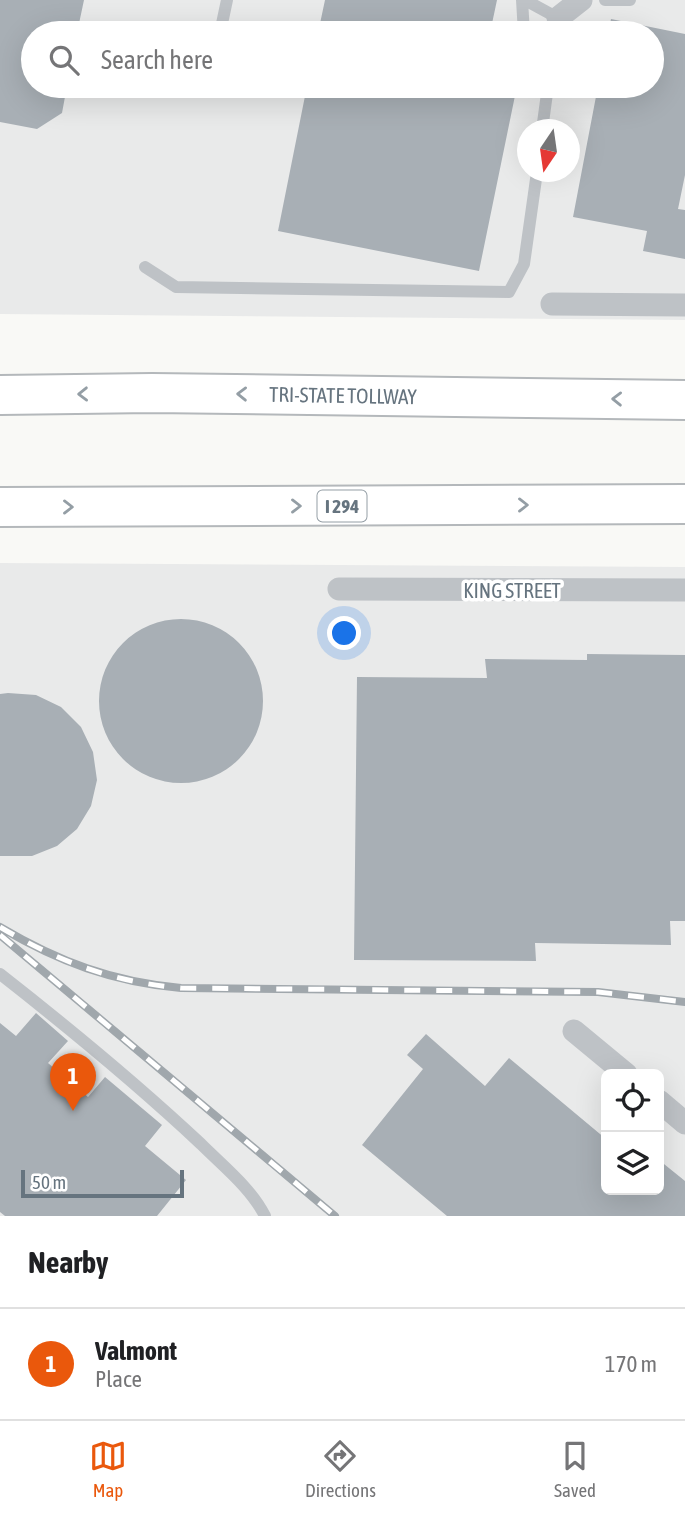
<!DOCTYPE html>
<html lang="en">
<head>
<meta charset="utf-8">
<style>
	body { margin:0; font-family:"Asap Condensed",sans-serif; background:#f6f6f6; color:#202124 }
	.controls { position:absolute; right:21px; bottom:21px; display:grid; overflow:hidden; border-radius:10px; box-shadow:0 7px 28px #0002 }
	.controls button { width:63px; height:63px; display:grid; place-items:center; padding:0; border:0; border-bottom:2px solid #e0e0e0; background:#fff; color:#202124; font:35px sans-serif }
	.compass { position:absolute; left:517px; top:119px; width:63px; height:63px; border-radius:50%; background:#fff; box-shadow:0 7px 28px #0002; rotate:193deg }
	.scale { position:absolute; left:21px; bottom:18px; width:163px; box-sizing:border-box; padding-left:7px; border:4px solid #66747f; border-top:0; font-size:19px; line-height:24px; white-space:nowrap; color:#66747f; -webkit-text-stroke:5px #fff; paint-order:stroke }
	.you { position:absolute; left:345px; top:634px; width:24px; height:24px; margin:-18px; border:5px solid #fff; border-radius:50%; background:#1a73e8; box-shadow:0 0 0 10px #1a73e833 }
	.badge { display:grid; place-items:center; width:46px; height:46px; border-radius:50%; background:#ea580c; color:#fff; font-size:23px; font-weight:700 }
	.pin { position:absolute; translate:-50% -58px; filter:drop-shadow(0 2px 4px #0008) }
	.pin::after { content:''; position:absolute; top:37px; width:24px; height:21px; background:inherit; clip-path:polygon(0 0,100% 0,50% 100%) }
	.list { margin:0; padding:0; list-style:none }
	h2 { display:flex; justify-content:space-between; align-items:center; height:91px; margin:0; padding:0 28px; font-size:30px }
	h2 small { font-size:23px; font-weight:400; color:#757577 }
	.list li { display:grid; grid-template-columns:46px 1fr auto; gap:21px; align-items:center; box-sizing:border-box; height:112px; padding:0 28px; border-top:2px solid #e0e0e0 }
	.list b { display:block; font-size:26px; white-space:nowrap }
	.list p { margin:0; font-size:23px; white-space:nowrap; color:#757577 }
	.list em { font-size:23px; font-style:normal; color:#757577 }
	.icon { flex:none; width:38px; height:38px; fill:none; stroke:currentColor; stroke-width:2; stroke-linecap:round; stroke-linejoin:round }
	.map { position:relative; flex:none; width:685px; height:1216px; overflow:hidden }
	.search { position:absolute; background:#fff; box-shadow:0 7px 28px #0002; left:21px; right:21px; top:21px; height:77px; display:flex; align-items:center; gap:18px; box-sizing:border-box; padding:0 24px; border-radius:38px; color:#757577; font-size:26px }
	.sheet { height:203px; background:#fff }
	nav { display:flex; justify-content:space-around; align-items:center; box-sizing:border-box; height:98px; border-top:2px solid #e0e0e0; background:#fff; font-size:19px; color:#757577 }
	nav a { display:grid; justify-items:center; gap:4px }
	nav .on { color:#ea580c }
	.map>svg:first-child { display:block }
	.built { fill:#e9eaea; fill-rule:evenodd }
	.building { fill:#a8afb5 }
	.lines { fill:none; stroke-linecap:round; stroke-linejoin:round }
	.highway-casing { stroke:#b4b8bb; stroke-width:42 }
	.lane { stroke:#bec2c6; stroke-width:12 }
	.street { stroke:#bec2c6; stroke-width:23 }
	.highway { stroke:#fff; stroke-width:38 }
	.rail-casing { stroke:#a0a7ac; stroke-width:8 }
	.rail { stroke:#fff; stroke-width:5; stroke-dasharray:16; stroke-linecap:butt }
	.oneway { stroke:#949ea5 }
	.labels { text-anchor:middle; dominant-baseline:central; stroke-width:7; stroke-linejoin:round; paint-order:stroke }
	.shield { fill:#fff; stroke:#949ea5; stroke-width:2 }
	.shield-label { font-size:19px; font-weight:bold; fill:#66747f }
	.street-label { font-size:21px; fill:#66747f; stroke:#fff }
</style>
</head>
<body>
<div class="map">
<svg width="685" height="1216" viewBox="0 0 685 1216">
	<rect width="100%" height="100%" fill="#f9f9f6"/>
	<path class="built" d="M0,0H685V320L0,314ZM33,33H652V86H33ZM528,130H570V172H528Z
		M0,563L685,567V1216H0ZM606,1074H659V1190H606Z"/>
	<path class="building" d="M0,0H84L77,33H33V86H67L62,113L37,129L0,122Z
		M325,0H497L490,33H318Z
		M611,19L685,34V175L678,209L685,210V259L643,251L647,231L573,217L598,86H652V33H608Z
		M307,86H517L479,271L278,231Z
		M99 701a82 82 0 1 1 164 0a82 82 0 1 1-164 0Z
		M587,654L685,655V921H670L671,945L535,943L536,961L354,960L357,677L487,678L485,659L587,660Z
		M8,693L36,695L61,707L81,727L93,752L97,780L91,806L77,829L57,846L32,856H0V694Z
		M36,1013L68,1041L48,1063L88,1097L105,1077L162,1125L145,1146L186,1180L157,1216H5L0,1212V1023L16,1036Z
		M426,1034L485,1086L509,1058L606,1139V1190H659V1160L685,1181V1216H447L362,1145L423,1069L407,1055Z"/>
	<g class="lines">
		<defs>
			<path id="highway" d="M0,395L152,393L685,400
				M0,507L685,504"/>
		</defs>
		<use href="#highway" class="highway-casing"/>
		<path class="lane" d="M522,0L524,33
			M525,0L558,18L556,33
			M605,0H630
			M220,33L227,0
			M542,130L548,86
			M145,267L176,287L509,292L524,264L537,172
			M0,974C69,1028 137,1084 201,1144C223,1166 251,1188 265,1216"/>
		<path class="street" d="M558,18L581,0
			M552,304L685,305
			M339,589L685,590
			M574,1031L626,1074
			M659,1101L685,1123"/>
		<use href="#highway" class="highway"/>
		<defs>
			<path id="rail" d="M0,927C59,962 113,982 181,988L598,992L685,1002
				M0,935L335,1216"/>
		</defs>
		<use href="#rail" class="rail-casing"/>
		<use href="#rail" class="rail"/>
	</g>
	<defs><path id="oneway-chevron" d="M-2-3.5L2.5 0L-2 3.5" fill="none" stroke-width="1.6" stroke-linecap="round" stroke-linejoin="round" transform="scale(1.75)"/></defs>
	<g class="oneway">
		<use href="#oneway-chevron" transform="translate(83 394) rotate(179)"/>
		<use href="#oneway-chevron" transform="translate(242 394) rotate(-179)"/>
		<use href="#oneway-chevron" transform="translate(617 399) rotate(-179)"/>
		<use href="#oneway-chevron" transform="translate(523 505)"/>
		<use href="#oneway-chevron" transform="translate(296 506)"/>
		<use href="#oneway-chevron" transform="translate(68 507)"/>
	</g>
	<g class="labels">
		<rect class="shield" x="317.5" y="490.5" width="49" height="31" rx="5"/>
		<g class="shield-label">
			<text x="342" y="506">I 294</text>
		</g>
		<g class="street-label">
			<text transform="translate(343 395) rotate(1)">TRI-STATE TOLLWAY</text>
			<text x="512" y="590">KING STREET</text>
		</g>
	</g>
</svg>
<div class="controls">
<button><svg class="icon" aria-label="locate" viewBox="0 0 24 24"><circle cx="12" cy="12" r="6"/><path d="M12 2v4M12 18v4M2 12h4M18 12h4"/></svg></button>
<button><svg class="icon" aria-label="layers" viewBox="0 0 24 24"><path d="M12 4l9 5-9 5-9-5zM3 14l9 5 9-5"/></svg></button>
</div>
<svg class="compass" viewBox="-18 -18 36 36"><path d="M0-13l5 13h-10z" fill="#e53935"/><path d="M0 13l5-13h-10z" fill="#757577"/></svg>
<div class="scale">50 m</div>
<div class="you"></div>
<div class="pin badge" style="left:73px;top:1111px">1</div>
<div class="search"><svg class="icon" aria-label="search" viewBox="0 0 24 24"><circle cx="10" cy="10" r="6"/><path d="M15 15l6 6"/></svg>Search here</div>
</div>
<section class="sheet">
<h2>Nearby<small></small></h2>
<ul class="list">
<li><span class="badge">1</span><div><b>Valmont</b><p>Place</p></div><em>170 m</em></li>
</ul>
</section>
<nav>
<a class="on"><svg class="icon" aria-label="map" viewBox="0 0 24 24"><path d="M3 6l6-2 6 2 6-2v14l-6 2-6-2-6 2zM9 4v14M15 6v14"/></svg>Map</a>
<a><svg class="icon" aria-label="directions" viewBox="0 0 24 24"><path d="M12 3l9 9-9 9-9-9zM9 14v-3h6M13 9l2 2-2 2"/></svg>Directions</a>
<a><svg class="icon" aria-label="saved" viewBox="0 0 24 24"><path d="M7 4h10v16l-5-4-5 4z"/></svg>Saved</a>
</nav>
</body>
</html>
